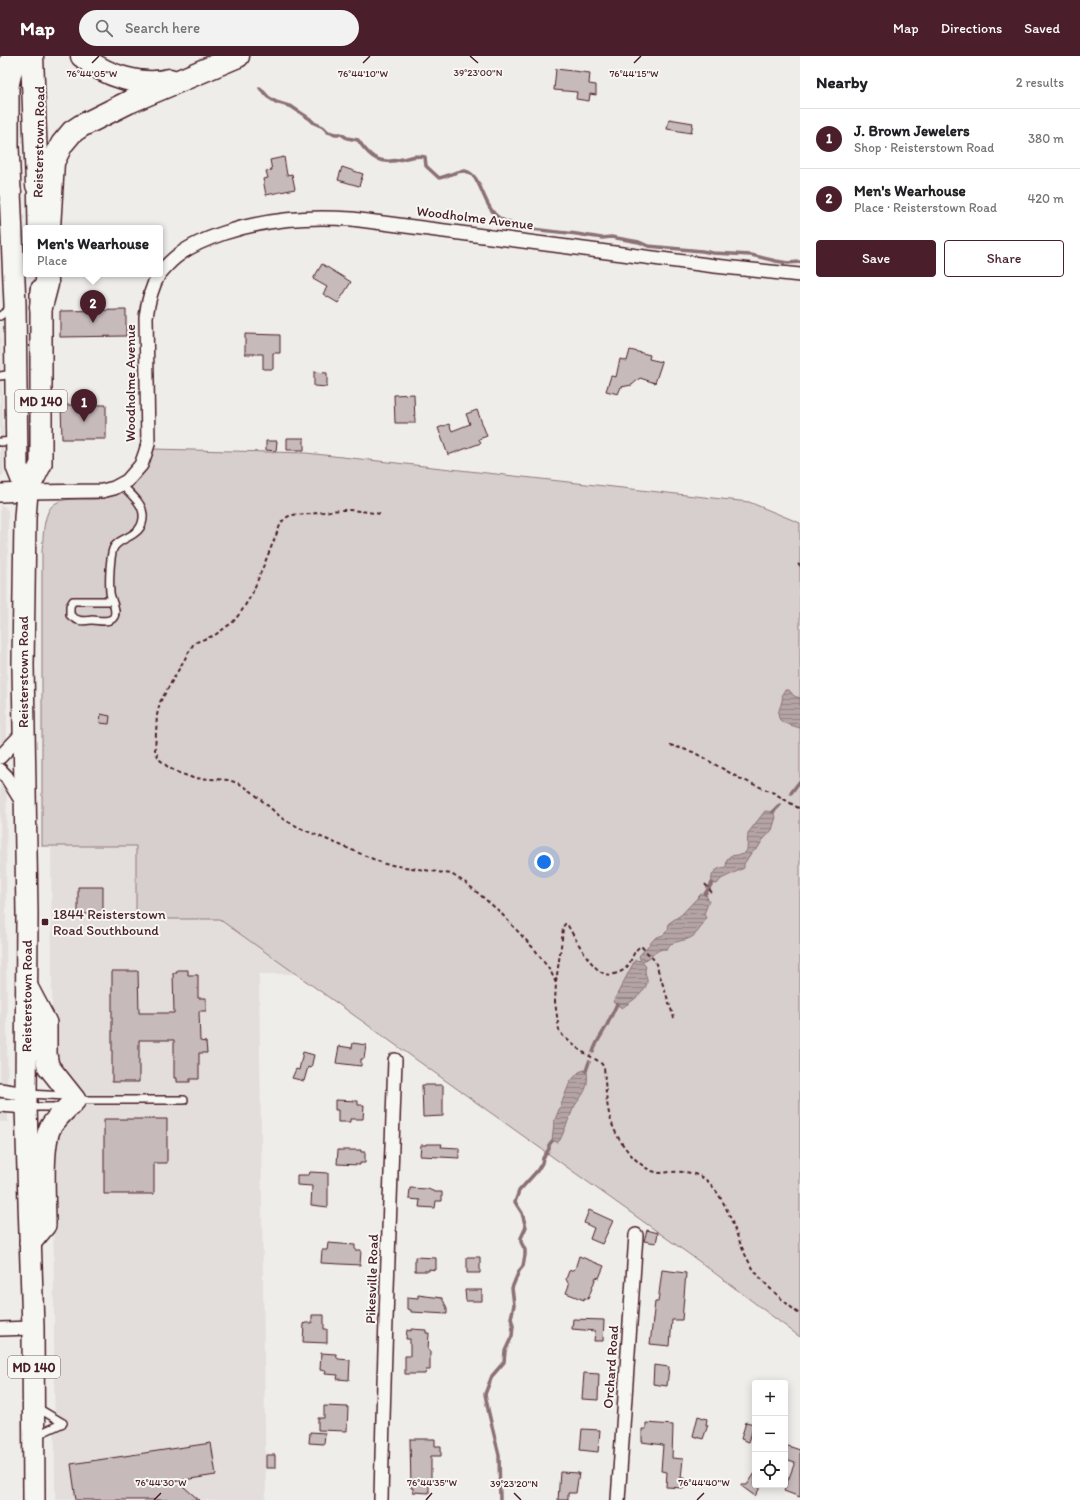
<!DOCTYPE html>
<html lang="en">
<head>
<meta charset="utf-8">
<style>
	body { margin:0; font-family:Itim,sans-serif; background:#f2f2f2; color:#202124 }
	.controls { position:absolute; right:12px; bottom:12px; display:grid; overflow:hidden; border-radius:4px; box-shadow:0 2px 10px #0003 }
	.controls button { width:36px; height:36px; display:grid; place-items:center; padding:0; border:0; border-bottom:1px solid #e0e0e0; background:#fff; color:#202124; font:20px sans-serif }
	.you { position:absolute; left:544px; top:806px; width:14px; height:14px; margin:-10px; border:3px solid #fff; border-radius:50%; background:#1a73e8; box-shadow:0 0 0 6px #1a73e833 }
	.badge { display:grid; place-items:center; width:26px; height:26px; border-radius:50%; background:#4a1f2b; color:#fff; font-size:13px; font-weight:700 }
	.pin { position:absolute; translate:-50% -33px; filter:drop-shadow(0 1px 2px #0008) }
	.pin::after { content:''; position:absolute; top:21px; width:14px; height:12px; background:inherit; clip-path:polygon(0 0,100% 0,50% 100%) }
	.popup { position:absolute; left:23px; top:169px; width:140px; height:52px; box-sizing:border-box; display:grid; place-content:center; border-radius:4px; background:#fff; filter:drop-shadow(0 1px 3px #0005); font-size:13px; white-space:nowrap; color:#757577 }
	.popup b { font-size:15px; color:#202124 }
	.popup::after { content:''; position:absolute; left:50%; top:100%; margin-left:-8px; border:8px solid transparent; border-top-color:#fff }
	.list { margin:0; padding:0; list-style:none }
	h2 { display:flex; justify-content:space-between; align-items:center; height:52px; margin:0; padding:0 16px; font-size:17px }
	h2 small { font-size:13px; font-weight:400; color:#757577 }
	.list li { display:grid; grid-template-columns:26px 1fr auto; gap:12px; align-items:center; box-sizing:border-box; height:60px; padding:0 16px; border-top:1px solid #e0e0e0 }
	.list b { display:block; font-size:15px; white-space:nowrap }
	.list p { margin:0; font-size:13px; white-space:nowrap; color:#757577 }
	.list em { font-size:13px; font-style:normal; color:#757577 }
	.actions { display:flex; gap:8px; padding:12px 16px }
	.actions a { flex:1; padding:9px 0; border:1px solid #4a1f2b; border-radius:4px; text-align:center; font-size:14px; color:#4a1f2b }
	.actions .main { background:#4a1f2b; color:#fff }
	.icon { flex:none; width:22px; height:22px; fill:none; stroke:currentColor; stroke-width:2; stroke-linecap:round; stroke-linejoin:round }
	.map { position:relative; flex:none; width:800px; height:1444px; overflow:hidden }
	header { display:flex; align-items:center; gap:24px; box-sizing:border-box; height:56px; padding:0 20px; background:#4a1f2b; color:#fff }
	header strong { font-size:19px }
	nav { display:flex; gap:22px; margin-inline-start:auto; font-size:14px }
	.search { width:280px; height:36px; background:#f2f2f2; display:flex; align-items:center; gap:10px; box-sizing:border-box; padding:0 14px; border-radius:22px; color:#757577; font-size:15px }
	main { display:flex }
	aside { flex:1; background:#fff }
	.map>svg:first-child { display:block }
	.built { fill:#e3dedc }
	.green { fill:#d7cfce; stroke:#90777c }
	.water { fill:url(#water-rules); stroke:#8a6f74 }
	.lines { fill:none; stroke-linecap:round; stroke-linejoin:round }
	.stream { stroke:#8a6f74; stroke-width:3.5 }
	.building { fill:#c6babb; stroke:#4a1f2b }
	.service-casing { stroke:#4a1f2b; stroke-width:10 }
	.minor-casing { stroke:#4a1f2b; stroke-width:16 }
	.tertiary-casing { stroke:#4a1f2b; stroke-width:20 }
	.primary-casing { stroke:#4a1f2b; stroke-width:24 }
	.motorway-casing { stroke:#4a1f2b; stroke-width:25 }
	.path { stroke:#4a1f2b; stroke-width:2; stroke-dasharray:4 3; stroke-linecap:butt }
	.service { stroke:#f6f6f2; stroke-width:7 }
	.minor { stroke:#f6f6f2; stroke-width:13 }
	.tertiary { stroke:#f6f6f2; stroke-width:17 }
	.primary { stroke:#f6f6f2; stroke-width:21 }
	.motorway { stroke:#f6f6f2; stroke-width:22 }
	.ticks { fill:none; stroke:#4a1f2b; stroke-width:1.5 }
	.poi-dot { fill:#4a1f2b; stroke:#f6f6f2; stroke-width:1.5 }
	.labels { text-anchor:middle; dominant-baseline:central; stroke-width:4; stroke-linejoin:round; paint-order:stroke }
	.shield { fill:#f6f6f2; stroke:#7e6067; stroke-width:1 }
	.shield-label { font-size:13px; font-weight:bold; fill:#4a1f2b }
	.street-label { font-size:14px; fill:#4a1f2b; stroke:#f6f6f2 }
	.poi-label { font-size:14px; fill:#4a1f2b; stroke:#f6f6f2; text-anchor:start }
	.ticks-label { font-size:10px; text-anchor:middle; fill:#4a1f2b; stroke:#f6f6f2; stroke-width:4; stroke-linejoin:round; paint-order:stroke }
</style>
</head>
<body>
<header>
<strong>Map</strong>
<div class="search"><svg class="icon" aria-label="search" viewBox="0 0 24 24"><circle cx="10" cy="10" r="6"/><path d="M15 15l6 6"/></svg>Search here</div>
<nav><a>Map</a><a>Directions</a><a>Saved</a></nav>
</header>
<main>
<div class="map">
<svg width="800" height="1444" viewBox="0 0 800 1444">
	<defs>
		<pattern id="water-rules" width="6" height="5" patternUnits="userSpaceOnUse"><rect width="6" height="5" fill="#b4a4a5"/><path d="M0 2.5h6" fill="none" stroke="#948587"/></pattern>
	</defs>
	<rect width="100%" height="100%" fill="#efedea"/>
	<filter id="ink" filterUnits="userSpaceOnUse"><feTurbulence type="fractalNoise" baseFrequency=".025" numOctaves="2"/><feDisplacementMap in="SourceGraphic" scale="8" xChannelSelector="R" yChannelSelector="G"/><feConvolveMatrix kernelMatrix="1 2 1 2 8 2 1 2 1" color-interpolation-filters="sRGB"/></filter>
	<g filter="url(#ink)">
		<path class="built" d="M0,254L4,418L0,421Z
			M0,448L5,451L8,455V462L6,871L8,1066H0Z
			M51,790H136V863H219L296,918H259L266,1444H55Z"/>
		<path class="green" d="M154,393L306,397L749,446L800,467V1281L700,1206L219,863H136V790H42V496C43,485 43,467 48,456C57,436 87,446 104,442C116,440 128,434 137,425C145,416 150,404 154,393Z"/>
		<path class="water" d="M785,634H789L794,640L800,642V672C795,670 789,669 784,667C771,660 785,648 782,638Z
			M765,755L773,756L776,761L772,774L762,785L758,792L751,797L744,808V812L721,823L717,828L712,827C710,817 716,812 726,811L727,803L730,800L744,798L747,794L748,777Z
			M701,838L706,839L709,845L704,858L706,862C703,868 698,877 692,881C684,886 671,884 667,893C654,892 653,903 642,905L646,911C643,917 648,920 647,926C646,937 630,946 622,952L613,946L635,904L641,905L639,900L655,882L663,879L668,874L669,867L681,859Z
			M584,1014L587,1016C590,1038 577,1041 571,1058C567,1067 564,1076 560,1084L558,1086L552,1085L554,1066L570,1026L579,1016Z"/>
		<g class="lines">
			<path class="stream" d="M260,32L268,41L276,46L292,51L310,63L314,67L323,71L328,76L335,78H341L347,82L358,84C371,103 380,109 403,103C411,101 417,99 425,101L426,110L439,122C448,121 456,114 465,115C483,118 482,155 503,164C526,175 544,174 568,177C579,178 590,180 602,182L611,181L639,186L648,190L702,195L713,197L751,199L776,205L788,207L800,206
				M791,737L800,725
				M773,756L780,749
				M705,838L712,827
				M593,996C596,986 601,980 606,971C610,963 613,956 617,948
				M586,1015L589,1006
				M500,1444L499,1399L489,1358L485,1338L492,1320L504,1306L505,1295L512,1280L513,1270L511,1262L514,1249L512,1232L519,1215L523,1210L525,1199V1194L521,1186V1182L526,1171L525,1168L522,1157L515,1146L519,1135L537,1115L542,1107L543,1102L549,1093V1089L552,1085"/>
		</g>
		<path class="building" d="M556,13L590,17L589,28L596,29V39L590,38L589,45L576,43L577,36L554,34Z
			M669,63L693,67L691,77L667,73Z
			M284,101L287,119L292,118L295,133L266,139L263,123L268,122L266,115L272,114L270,104Z
			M342,111L363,118L359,130L338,124Z
			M322,208L351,226L338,247L323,238L327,231L313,223Z
			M126,254V280L60,281V255Z
			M245,278L280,279V297H273V313H263V298H245Z
			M630,294L650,299L649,303L662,306L655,327L640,322L632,329L621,331L618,338L606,335L611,320L616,321L620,303L627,305Z
			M314,316L327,317V331L314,330Z
			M414,338L415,367H395L394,339Z
			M61,349H106V383H62Z
			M477,354L487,380L479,383L481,387L448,399L438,372L449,368L452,375L470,368L466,358Z
			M287,382H304V394H287Z
			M266,385H277L276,395L266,394Z
			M101,658L110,660L109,668L100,667Z
			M78,831H103V858H78Z
			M177,914H188V919H198V942H206V955H199L200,985L206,986L207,997H199V1023H190V1026H177V1022H174V984H139V1026H112V915H138L139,957H174L173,917H177Z
			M353,987L366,989L364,1003H361V1010L336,1007L339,990L352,992Z
			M303,996L314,999L311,1012L308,1011L304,1025L292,1022L296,1013L299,1014Z
			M422,1029H443V1060L423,1061Z
			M335,1044L358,1045V1049H364L363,1063H350V1066H338V1054H335Z
			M104,1063H167V1107H154V1138H104Z
			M426,1088H442L441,1091L459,1092V1102L420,1100L421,1089H426Z
			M338,1094H361V1096H365V1107H360V1109L337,1108Z
			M310,1116L328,1117V1151L311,1149L312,1130L297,1129V1119H309Z
			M410,1132L428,1133L435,1136H442V1145H436L435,1152L419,1151L420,1144L409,1143Z
			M589,1154L613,1165L602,1188L590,1183L594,1172L584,1167Z
			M647,1174L658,1177L656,1187L644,1185Z
			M328,1187L355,1189V1194H361L360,1209L321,1207L322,1194H327Z
			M579,1200L604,1210L599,1222L596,1221L588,1243L584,1242V1244L566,1237L569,1229L566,1223L569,1215L575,1213Z
			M415,1201L436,1202V1214L429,1213V1215H415Z
			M467,1201H480V1217H467Z
			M662,1214L686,1217L682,1264H672L670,1290L650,1288L655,1246H658Z
			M465,1234H482V1245H466Z
			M418,1239L442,1242L447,1252V1258L411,1256V1254L407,1253V1241L418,1242Z
			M312,1259H324V1273H327V1287L303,1286L304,1268L305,1267H312Z
			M573,1263L604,1264L603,1285H594L595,1275L572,1273Z
			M411,1273L426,1274V1277H429L428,1294L430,1295V1314H426L425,1318H405V1300H410V1283H406L407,1274L411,1275Z
			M321,1297L336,1298L338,1303L350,1304L349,1324L337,1323L338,1319L325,1318L326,1315L320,1314Z
			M654,1309L669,1311L667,1330L653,1328Z
			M584,1317L599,1318L598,1344L582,1343Z
			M324,1350L348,1351L347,1375L318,1374V1362H324Z
			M698,1360L707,1363L706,1369H708L703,1383L693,1380Z
			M746,1366L754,1368L749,1386L741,1383Z
			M646,1367L673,1369L672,1402L683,1403L681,1422H685L684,1432L666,1431L667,1416L661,1415L663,1389L642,1386V1373H646Z
			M582,1373L600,1374L598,1396L580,1394Z
			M310,1376L325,1377L324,1388L309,1387Z
			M410,1383H435V1390H441V1400H431V1429H429V1437L413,1436V1432H411Z
			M211,1387L216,1419L177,1425L199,1444H76L71,1408Z
			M785,1389L800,1394V1441L784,1435L795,1406L785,1403Z
			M266,1399H275V1412H266Z
			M560,1416L579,1417L576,1437H568V1444H558Z
			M755,1417V1429H762L755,1440L740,1429H747Z"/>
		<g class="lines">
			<defs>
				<path id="service" d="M0,260L12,251
					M0,320L13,318
					M0,386L16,385
					M112,545H73L70,550V559C77,566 83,565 92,564C98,564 108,567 113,562C119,555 110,543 110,536C109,525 110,502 113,493C118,480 145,482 143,458C142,446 129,437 122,429
					M28,1038L66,1040
					M76,1044H184
					M28,1051H62
					M36,1351L63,1367
					M37,1379L63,1367"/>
				<path id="minor" d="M160,217C166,210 172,203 180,198C193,188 209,182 224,177C267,163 307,160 352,163L715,210L800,219
					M27,436L102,435L114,432L127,425L141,409L145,398L148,388L146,261C148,245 151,232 159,218
					M0,701L23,677
					M0,714L6,720L24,749
					M0,1034L26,1038
					M0,1049L26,1051
					M0,1273L33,1272
					M381,1444C384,1297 390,1150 395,1004
					M618,1444L636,1179"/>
				<path id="tertiary" d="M0,437L27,436"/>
				<g id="primary">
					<path d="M8,8V90L15,248L17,411L27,436"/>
					<path d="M38,112L39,172"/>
					<path d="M27,931L46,967V998L48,1010L75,1044C67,1053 56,1061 50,1072C41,1092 45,1145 45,1169L30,1187"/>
					<path id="s1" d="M34,1444L33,1272L26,1051L27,857L23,609L25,462L27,436L41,408V234"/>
				</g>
				<path id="motorway" d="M32,0L37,129
					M82,0C105,20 141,31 170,24
					M8,27L14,0
					M0,110L10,136
					M49,172L53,106L62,88L72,76L81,70L129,46L238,0
					M41,251L47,228V218"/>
			</defs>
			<use href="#service" class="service-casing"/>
			<use href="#minor" class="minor-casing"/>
			<use href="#tertiary" class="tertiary-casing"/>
			<use href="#primary" class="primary-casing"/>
			<use href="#motorway" class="motorway-casing"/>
			<path class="path" d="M380,458C368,456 356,454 343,454C332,454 320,457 309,458C297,460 290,455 281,467L252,538L241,556L233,566L215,579L194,587L160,646L157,659L155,695L160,704L169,712L182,718L193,722L229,724L240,728L251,735L283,763L302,773L385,808L451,818L466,827L499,855L536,895L551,916L556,927L555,946L559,974L563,980L581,995L600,1006L604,1011C607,1049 606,1072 633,1101C639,1107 648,1115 656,1116C660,1118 666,1116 671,1116C686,1115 702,1117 712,1130C731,1152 735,1181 749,1206C761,1227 782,1243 800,1259
				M798,508L800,510
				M670,689L693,696L739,722L774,737L800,753
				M705,828L713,838
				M556,926L562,883L563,871L565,868H567C574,880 591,913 605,918C612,920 619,917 625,913C632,907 632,895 641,890L655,905L674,962"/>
			<use href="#service" class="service"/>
			<use href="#minor" class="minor"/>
			<use href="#tertiary" class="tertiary"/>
			<use href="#primary" class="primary"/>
			<use href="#motorway" class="motorway"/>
		</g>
	</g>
	<path class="ticks" d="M470,0L478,7M92,7L99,0M363,7L370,0M634,7L641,0M514,1437L521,1444M154,1444L161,1437M426,1444L432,1437M697,1444L704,1437"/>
	<rect class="poi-dot" x="41" y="862" width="8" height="8" rx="2"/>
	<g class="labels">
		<g class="shield">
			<rect x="15" y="334" width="52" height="22" rx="3"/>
			<rect x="8" y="1300" width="52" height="22" rx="3"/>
		</g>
		<g class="shield-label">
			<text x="41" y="345">MD 140</text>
			<text x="34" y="1311">MD 140</text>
		</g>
		<g class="street-label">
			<text transform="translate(39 86) rotate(-89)">Reisterstown Road</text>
			<text transform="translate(475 162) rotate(7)">Woodholme Avenue</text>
			<text transform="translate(130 327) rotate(-90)">Woodholme Avenue</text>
			<text transform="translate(23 616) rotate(-90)">Reisterstown Road</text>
			<text stroke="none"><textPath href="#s1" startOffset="504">Reisterstown Road</textPath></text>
			<text transform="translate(372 1223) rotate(-88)">Pikesville Road</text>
			<text transform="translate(611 1311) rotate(-86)">Orchard Road</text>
		</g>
		<g class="poi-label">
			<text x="53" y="858">1844 Reisterstown<tspan x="53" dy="16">Road Southbound</tspan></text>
		</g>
	</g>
	<g class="ticks-label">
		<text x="478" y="20">39°23'00"N</text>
		<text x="92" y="21">76°44'05"W</text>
		<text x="363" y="21">76°44'10"W</text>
		<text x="634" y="21">76°44'15"W</text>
		<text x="161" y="1430">76°44'30"W</text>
		<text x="432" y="1430">76°44'35"W</text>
		<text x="704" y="1430">76°44'40"W</text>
		<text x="514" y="1431">39°23'20"N</text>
	</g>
</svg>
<div class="controls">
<button>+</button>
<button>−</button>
<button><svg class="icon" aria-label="locate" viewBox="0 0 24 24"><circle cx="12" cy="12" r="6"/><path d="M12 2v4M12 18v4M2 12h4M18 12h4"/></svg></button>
</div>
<div class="you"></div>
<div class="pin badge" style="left:84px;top:366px">1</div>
<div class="pin badge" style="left:93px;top:267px">2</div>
<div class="popup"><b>Men's Wearhouse</b>Place</div>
</div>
<aside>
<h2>Nearby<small>2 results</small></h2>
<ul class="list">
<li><span class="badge">1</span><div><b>J. Brown Jewelers</b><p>Shop · Reisterstown Road</p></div><em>380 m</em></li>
<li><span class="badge">2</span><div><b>Men's Wearhouse</b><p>Place · Reisterstown Road</p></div><em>420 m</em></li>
</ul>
<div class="actions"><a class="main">Save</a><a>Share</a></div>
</aside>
</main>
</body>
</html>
